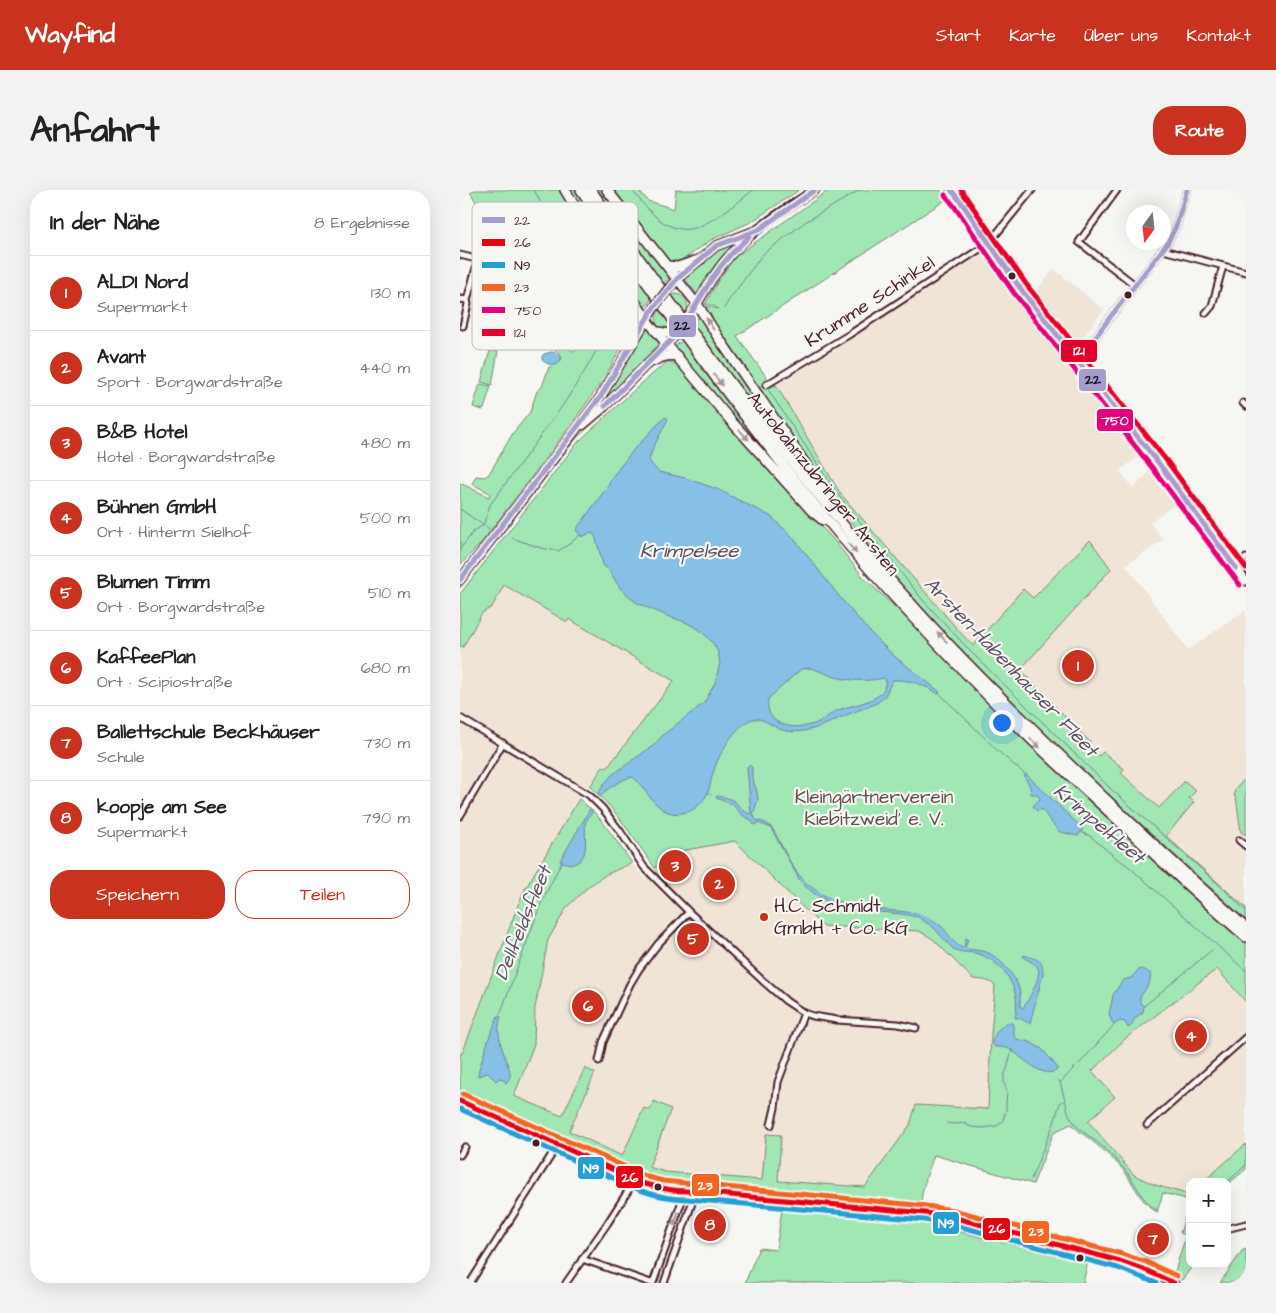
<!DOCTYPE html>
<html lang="de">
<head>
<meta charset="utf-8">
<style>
	body { margin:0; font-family:"Architects Daughter",sans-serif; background:#f2f2f2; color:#222 }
	.controls { position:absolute; right:15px; bottom:15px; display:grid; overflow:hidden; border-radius:10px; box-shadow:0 5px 20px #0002 }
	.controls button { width:45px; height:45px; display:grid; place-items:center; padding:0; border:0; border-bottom:1px solid #e0e0e0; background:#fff; color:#222; font:25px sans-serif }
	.compass { position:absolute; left:666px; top:15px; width:45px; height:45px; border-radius:50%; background:#fff; box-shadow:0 5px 20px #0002; rotate:195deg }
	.you { position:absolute; left:541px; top:532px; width:18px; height:18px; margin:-12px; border:4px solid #fff; border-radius:50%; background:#1a73e8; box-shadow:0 0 0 8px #1a73e833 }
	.badge { display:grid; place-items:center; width:32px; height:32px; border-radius:50%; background:#c8321e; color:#fff; font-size:16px; font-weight:700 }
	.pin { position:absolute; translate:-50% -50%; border:2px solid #fff; box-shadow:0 1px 5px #0006 }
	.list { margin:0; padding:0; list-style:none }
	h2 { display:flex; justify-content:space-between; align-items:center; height:65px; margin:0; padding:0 20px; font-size:21px }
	h2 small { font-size:16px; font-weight:400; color:#767676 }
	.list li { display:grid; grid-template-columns:32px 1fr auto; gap:15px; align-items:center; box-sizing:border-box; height:75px; padding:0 20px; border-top:1px solid #e0e0e0 }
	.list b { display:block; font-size:19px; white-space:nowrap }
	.list p { margin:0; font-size:16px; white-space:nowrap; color:#767676 }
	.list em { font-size:16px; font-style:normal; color:#767676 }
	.actions { display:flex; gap:10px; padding:15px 20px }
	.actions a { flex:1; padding:11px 0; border:1px solid #c8321e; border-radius:20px; text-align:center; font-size:18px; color:#c8321e }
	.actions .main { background:#c8321e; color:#fff }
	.map { position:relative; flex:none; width:786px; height:1093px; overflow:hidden; border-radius:20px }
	header { display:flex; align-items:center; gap:30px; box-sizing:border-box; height:70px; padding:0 25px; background:#c8321e; color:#fff }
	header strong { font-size:24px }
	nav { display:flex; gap:28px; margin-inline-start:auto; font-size:18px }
	.intro { display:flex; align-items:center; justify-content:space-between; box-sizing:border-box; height:120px; padding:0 30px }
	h1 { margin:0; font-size:35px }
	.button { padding:12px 22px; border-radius:20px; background:#c8321e; color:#fff; font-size:18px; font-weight:700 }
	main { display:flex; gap:30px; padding:0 30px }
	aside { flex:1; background:#fff; border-radius:20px; box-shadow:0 5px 20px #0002 }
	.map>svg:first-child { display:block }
	.built { fill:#f0e4d6 }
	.green { fill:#a1e7b3; stroke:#76836f }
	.water { fill:#87c0e6; stroke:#6f809b; fill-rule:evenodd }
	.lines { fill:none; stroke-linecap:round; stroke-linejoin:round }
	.stream { stroke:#6f809b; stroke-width:1 }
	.street-casing { stroke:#4a1f2b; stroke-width:9 }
	.secondary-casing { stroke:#4a1f2b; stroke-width:11 }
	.primary-casing { stroke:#4a1f2b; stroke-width:11 }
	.highway-casing { stroke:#4a1f2b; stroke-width:12 }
	.street { stroke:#f6f6f2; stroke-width:5 }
	.secondary { stroke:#f6f6f2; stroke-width:7 }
	.primary { stroke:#f6f6f2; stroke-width:8 }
	.highway { stroke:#f6f6f2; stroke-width:9 }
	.primary-bridge-casing { stroke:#4a1f2b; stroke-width:11; stroke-linecap:butt }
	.primary-bridge { stroke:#f6f6f2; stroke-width:8 }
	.bus-1-casing { stroke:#f6f6f2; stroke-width:9 }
	.bus-2-casing { stroke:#f6f6f2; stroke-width:9 }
	.bus-3-casing { stroke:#f6f6f2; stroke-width:9 }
	.bus-4-casing { stroke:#f6f6f2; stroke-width:9 }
	.bus-5-casing { stroke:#f6f6f2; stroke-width:9 }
	.bus-6-casing { stroke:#f6f6f2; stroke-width:9 }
	.bus-1 { stroke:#a69dcd; stroke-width:5 }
	.bus-2 { stroke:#e30613; stroke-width:5 }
	.bus-3 { stroke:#249fd3; stroke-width:5 }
	.bus-4 { stroke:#f26522; stroke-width:5 }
	.bus-5 { stroke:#e5007d; stroke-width:5 }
	.bus-6 { stroke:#e4002b; stroke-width:5 }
	.oneway { fill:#a99598 }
	.bus-dot { fill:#4a1f2b; stroke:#f6f6f2; stroke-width:2 }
	.poi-dot { fill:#c8321e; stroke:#f6f6f2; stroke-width:2 }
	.labels { text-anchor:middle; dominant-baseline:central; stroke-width:4.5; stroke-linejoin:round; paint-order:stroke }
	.street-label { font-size:19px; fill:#4a1f2b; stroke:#f6f6f2 }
	.park-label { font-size:19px; fill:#60514d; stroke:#f6f6f2 }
	.poi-label { font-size:19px; fill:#4a1f2b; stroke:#f6f6f2; text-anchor:start }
	.water-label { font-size:20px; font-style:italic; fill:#5c4f63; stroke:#f6f6f2 }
	.key { fill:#f6f6f2; stroke:#c2b6b6; stroke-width:1 }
	.key-label { font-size:14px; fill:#4a1f2b }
	.line-badge { stroke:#f6f6f2; stroke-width:2 }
	.badge-label { font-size:14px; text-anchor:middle; font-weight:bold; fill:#fff }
	.pale-badge-label { font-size:14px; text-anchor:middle; font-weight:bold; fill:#111 }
</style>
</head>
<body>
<header>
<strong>Wayfind</strong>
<nav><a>Start</a><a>Karte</a><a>Über uns</a><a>Kontakt</a></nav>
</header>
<div class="intro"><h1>Anfahrt</h1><a class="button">Route</a></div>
<main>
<aside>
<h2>In der Nähe<small>8 Ergebnisse</small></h2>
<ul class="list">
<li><span class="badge">1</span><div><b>ALDI Nord</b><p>Supermarkt</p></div><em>130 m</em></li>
<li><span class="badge">2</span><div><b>Avant</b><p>Sport · Borgwardstraße</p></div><em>440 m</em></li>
<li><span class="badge">3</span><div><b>B&amp;B Hotel</b><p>Hotel · Borgwardstraße</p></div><em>480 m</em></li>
<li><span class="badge">4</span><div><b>Bühnen GmbH</b><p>Ort · Hinterm Sielhof</p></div><em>500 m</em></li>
<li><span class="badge">5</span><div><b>Blumen Timm</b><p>Ort · Borgwardstraße</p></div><em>510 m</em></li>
<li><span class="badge">6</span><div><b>KaffeePlan</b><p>Ort · Scipiostraße</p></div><em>680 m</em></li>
<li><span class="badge">7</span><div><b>Ballettschule Beckhäuser</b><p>Schule</p></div><em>730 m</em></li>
<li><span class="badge">8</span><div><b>koopje am See</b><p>Supermarkt</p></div><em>790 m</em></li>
</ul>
<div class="actions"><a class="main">Speichern</a><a>Teilen</a></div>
</aside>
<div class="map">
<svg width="786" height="1093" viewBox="0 0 786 1093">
	<rect width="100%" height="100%" fill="#f6f6f2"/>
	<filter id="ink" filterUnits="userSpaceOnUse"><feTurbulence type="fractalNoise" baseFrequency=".02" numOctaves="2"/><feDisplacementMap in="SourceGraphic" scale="10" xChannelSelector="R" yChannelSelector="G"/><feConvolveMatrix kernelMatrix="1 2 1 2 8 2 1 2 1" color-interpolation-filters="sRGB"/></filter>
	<g filter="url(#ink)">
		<path class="built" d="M522,63L678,267L659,281L674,298L689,282L714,315L690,332L703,350L666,375L728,460L786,420V587L775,600L774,606L776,607L781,642L786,645V718L706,646L734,612L729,608L736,600L725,591L699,618L661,582L664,580L643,562L639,566L628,556L629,552L560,480L651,379L630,350L572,409L563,400L513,456L498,440L380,303L316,195Z
			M594,79L644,120L616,156L573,105Z
			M44,395L107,432L109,429L214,491L147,579L142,576L130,597L119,609L65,699L37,769L2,864L0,863V456L3,457L22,423L32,417Z
			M275,650L362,736L459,741L473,749L513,789L525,790L532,792L535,796L531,845L528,919L456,915L450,935L405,997L318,991L321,945L306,944L302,990L205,982L189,977L109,942L135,883L125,878L102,926L54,906L74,854L75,818L88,750L107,717L129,696L147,684L172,673L185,688L210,663Z
			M757,776L786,811V954L743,992H730V1002L727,1004L695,995L674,985L628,931L655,907L631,881L666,848Z"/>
		<path class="green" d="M9,0H100L179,124L145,187L108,239L21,353L0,375V293L29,307L30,303L12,294L16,286L25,287L29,284L53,243L70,222L77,201L82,197L89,177C95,176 99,174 102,168L100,164L95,160L96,155L99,153L104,157L114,161L119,159L121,147L118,131L30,145L39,121L47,89L46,63Z
			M109,0H117L192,108L184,119Z
			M136,0H144L211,86L202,96Z
			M154,0H178L188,11L214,19L216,0H339L291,32L251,50L224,69L212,74Z
			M369,0H480L487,9L277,146L313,196L316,195L380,303L498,440L513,456L563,399L573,408L630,350L651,379L560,480L630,552L628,556L639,566L643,562L664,579L661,583L699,618L725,591L736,601L729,608L734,612L706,646L786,718V730L612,571L506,465L448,403L398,341L302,204L247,124L245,118L246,116L258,119L254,116L245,114L259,89L276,66Z
			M276,51L277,52L258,75L238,105L224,88L257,59Z
			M214,104C226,104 230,113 226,124L211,105Z
			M199,120L213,139C210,139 207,140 204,139C194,138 195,127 199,120Z
			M239,125L347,283L345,284L232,136Z
			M187,133L203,154C178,175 159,202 132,222L170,163H171Z
			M223,149L331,290L329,292L213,159Z
			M30,161H38L32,195L21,192Z
			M208,171L217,175L290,259L372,348L404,388L448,429L515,499L614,596L786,753V812L757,779L666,848L632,881L655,907L628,931L674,985L695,995L727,1004L730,1002V1010L703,1003L697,1022C683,1014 678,1002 670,990C665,980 652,968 644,961C634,951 621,944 611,934L594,942L573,994L474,965C468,982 460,1002 461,1020L305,1007V1004L296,1003L295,1006L270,1003L257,998L230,995L196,989L159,980L0,907V863L2,864L58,715L65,699L119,609L135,623L145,635L172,673L147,684L129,696L107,717L88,750L75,818L74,854L54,906L102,926L125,878L135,883L109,941L162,966L184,918L190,920L194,911L211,919L189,977L205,982L302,990L306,944L321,945L318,991L405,997L450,935L456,915L528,919L531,845L535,796C529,789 521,790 513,789L473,749L459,741L362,736L275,651L210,663L195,678L158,626L144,610L130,597L143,576L147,578L214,491L109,429L107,432L44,395L32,417L22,423L3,457L0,456V404L118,252L182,193Z
			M20,194L31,196L24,219L23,220L13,217Z
			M172,195L117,248L106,261L0,398V394L117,244Z
			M786,587V645L781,642L776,607L774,606L775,600Z
			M786,954V979L767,995V992H743Z
			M730,1012V1074H734L722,1090L714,1085L726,1045L720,1043Z
			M322,1020L467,1034L615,1070L616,1069H621L629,1067L623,1093H285L299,1058L316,1060Z
			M786,1059V1093H760L782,1061Z"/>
		<path class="water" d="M91,162C95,162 99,164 101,168V170C94,176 89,176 82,170V166L84,164Z
			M205,227L208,229L193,258L189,270L193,276L199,282L225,288L257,299L310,326L332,346L382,410L408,440L433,465L480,502L478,504C466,495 448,489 433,490C428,496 428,504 422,509C414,516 404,518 394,522C372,530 352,545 326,541C310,538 301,521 285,533C271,543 259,565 254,580C251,587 251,595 248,602C244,612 233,622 223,623C197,628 188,600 173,587C165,587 144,600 140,607L138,605L143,595L152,585L194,555L203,545L244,513L255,493L260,473L258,462L253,453L240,440L225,432L207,426L177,413L160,398L149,380L143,375L135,345L130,343L122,347L116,340L148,296L152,287L175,258ZM350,478C357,480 363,482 369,485C386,491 406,492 424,488L426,491C425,494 425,496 424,499C417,513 389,515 376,521C370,524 365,529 359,532C339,541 304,539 308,509L341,479Z
			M289,575L292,577V587L297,602L298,610L293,624L296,630L306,633L312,638C321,653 328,671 339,685C367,720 415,718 456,723C465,726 475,730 482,737C489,744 492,753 502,758L504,756L506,748L508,749L505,758L506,759C512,760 520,760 526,762C538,766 554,784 558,796C561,803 560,809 560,816L563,818C568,811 582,786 578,778C576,773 567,770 563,767L564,765C577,770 583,768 583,784L570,833C564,832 561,827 555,828C562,801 545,773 519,764C512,762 503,763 496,760L492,758L473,737L458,727L442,724L387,719L368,712L355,704L345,696L339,689L311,638L298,633L294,635L291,630L282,625L272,614L256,608L257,606C264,607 272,608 277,614C282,619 284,623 291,624L287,577Z
			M566,584L623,639L618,646L600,642L590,631L582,619L577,621L573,616L580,609L577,604H571L570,596L564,586Z
			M130,619L133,621C131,624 128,628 126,631C123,643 131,666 116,673C111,675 105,673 100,671Z
			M683,779L691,784L689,794L680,807V813L684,816L683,822L675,828L671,836L668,838L665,832L660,831L655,834L652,832L649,824L651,816L653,805L663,790L671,788L678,780Z
			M38,826L41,827C34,845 45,864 50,882V887L46,893L42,889L39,888L36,891L28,883L18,886L19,879L29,848Z
			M546,833H552L554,840V846L557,849L570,852L582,859L597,877V880C582,890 563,867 551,860C546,857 540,857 535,857L532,852C535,844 538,838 546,833Z"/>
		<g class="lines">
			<path class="stream" d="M74,0L102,51
				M172,0C179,9 187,19 195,26C205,35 218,41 231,39C249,35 279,12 293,0
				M263,120L269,110L302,65L345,32L400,0
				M309,201L376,302L462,409L510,461L651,599L764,699L786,721
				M0,319L29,339
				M23,336L30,315L103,215L126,179L144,147L149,132L148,127L123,86
				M52,348L81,358L98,361L108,355L120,345
				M0,359L14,341L22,336
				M479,503L540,563L566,585
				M248,603L251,604
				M621,642L630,646L656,668L667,675L786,781
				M684,816L752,760
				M39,827L80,716L102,671
				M619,874L655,834
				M601,892L615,877
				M605,910C607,918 608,925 613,931C619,940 628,945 637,952C647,960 664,977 671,988C680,1001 684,1013 698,1021
				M487,933L497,934L504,933L511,937L523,938L536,936L540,934L543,930L546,920V913L547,902L544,893V885L547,879L552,860
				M571,989L594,933L600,913L605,910L600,892L598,890
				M767,992L786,975"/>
			<defs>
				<path id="street" d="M657,0L619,52L675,95
					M703,60L786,82
					M0,65L16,69L18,71L7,110L0,109
					M746,123L752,116L763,76
					M3,136L8,114L7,110
					M618,171L648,130L707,54L716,36L727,0
					M306,195L390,144L529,53L572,0
					M783,213L786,216
					M776,378L786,368
					M0,528L129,605L143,619L160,641L184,677L229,722L303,791L326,811L344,823L353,826L377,830L438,834L456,838
					M0,626L43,553
					M779,650L786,656
					M139,871L143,852L170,794L179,779L198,754L229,722
					M311,935L315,918L318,892L344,823
					M687,935L786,847
					M0,965L5,957
					M770,1038L786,1034
					M122,1069L191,1093
					M10,1093L94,961L96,954
					M106,1093L147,1034L175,990
					M193,1093L223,1008L227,1001
					M204,1093L236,1002"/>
				<path id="secondary" d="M491,0L501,12L560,98L700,275L786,391
					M217,89L256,56L292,42
					M237,114C247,97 257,78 272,63C295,38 326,19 355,0
					M0,911L185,994C201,999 211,1002 227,1001L465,1023L492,1027L660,1071L683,1079L714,1093
					M200,994L215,997L223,1000"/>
				<path id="primary" d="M210,97L217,89L237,114L230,125
					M186,129L207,155
					M195,141L207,143L218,142
					M123,235L142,219L214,147L218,142
					M0,390L114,242L141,206L195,116"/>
				<path id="highway" d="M105,0L129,40L186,129
					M121,0C203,117 286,233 378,343C439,415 504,483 571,549C600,577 630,604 660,632C701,671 743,710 786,747
					M131,0C232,146 338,288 457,420C493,460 530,497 568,534C639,604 712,672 786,738
					M147,0L217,89
					M207,76L218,77L241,69
					M237,114L258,147L377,320
					M207,155L271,231L352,321L363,330
					M187,174C197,169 205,164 217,166"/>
			</defs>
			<use href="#street" class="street-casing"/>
			<use href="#secondary" class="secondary-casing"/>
			<use href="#primary" class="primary-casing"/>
			<use href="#highway" class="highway-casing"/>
			<use href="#street" class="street"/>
			<use href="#secondary" class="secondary"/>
			<use href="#primary" class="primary"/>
			<use href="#highway" class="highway"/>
			<defs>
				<path id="primary-bridge" d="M195,116L210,97
					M218,142L230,125"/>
			</defs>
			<use href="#primary-bridge" class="primary-bridge-casing"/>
			<use href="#primary-bridge" class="primary-bridge"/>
			<defs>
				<path id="bus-1" d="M491,0L501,12L560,98L700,275L776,378
					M618,171L648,130L707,54L716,36L727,0
					M145,216L214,147L230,125L251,90L261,76L271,64L289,47
					M0,390L141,206L192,120L217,89L256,56L298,40L355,0"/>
				<path id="bus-2" d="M0,911L185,994C199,998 212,1001 227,1001L465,1023L492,1027L660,1071L683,1079L714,1093"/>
				<path id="bus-3" d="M0,919L182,1001C197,1006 211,1009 227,1009L464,1030L490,1034L658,1078L696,1093"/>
				<path id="bus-4" d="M3,904L188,987L203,991L466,1016L493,1020L662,1064L686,1072L717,1086"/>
				<path id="bus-5" d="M485,5L495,17L554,103L694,280L780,395"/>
				<path id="bus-6" d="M501,0L566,94L706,270L786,378"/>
			</defs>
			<use href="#bus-1" class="bus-1-casing"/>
			<use href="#bus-2" class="bus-2-casing"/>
			<use href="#bus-3" class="bus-3-casing"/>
			<use href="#bus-4" class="bus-4-casing"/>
			<use href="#bus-5" class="bus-5-casing"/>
			<use href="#bus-6" class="bus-6-casing"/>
			<use href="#bus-1" class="bus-1"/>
			<use href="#bus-2" class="bus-2"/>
			<use href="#bus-3" class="bus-3"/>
			<use href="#bus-4" class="bus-4"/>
			<use href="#bus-5" class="bus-5"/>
			<use href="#bus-6" class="bus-6"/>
		</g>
		<defs><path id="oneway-solid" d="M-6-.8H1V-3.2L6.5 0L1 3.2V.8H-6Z" transform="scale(1.25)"/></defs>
		<g class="oneway">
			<use href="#oneway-solid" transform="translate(250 134) rotate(-122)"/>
			<use href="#oneway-solid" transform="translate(258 190) rotate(52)"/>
			<use href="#oneway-solid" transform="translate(284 245) rotate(48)"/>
			<use href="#oneway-solid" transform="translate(392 358) rotate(49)"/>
			<use href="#oneway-solid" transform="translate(482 447) rotate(-133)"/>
			<use href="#oneway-solid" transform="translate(575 553) rotate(43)"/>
			<use href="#oneway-solid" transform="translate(216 1029) rotate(109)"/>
		</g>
	</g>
	<g class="bus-dot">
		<circle cx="552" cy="86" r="4.5"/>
		<circle cx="668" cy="105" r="4.5"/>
		<circle cx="76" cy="953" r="4.5"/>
		<circle cx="198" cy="997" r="4.5"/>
		<circle cx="620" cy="1068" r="4.5"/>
	</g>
	<circle class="poi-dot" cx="304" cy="727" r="5"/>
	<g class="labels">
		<g class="street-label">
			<text transform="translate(410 112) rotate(-33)">Krumme Schinkel</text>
			<text transform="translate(363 294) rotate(51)">Autobahnzubringer Arsten</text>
		</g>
		<g class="park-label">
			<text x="414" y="607">Kleingärtnerverein<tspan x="414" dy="22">Kiebitzweid' e. V.</tspan></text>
		</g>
		<g class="poi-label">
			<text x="314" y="716">H.C. Schmidt<tspan x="314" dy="22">GmbH + Co. KG</tspan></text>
		</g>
		<g class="water-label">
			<text x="229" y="361">Krimpelsee</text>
			<text transform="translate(551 477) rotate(46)">Arsten-Habenhauser Fleet</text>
			<text transform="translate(639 634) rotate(40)">Krimpelfleet</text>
			<text transform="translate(63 733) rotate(-68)">Dellfeldsfleet</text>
		</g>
	</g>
	<rect x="12" y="12" width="166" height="148" rx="8" class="key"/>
	<rect x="22" y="27" width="23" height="6" fill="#a69dcd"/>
	<rect x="22" y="49" width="23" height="7" fill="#e30613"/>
	<rect x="22" y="72" width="23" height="6" fill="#249fd3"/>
	<rect x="22" y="94" width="23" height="7" fill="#f26522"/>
	<rect x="22" y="117" width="23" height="6" fill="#e5007d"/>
	<rect x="22" y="139" width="23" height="7" fill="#e4002b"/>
	<g class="key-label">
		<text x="54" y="35">22</text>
		<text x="54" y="57">26</text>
		<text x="54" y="80">N9</text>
		<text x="54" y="102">23</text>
		<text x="54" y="125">750</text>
		<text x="54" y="147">121</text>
	</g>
	<g class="line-badge">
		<rect x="208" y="124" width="29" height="24" rx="5" fill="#a69dcd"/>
		<rect x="600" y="149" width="38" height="24" rx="5" fill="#e4002b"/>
		<rect x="618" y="178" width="29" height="24" rx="5" fill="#a69dcd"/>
		<rect x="636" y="218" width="38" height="24" rx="5" fill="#e5007d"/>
		<rect x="117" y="966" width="28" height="24" rx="5" fill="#249fd3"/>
		<rect x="155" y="975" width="29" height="24" rx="5" fill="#e30613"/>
		<rect x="231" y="983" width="29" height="24" rx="5" fill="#f26522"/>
		<rect x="472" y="1021" width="28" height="24" rx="5" fill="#249fd3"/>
		<rect x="522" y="1027" width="29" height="24" rx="5" fill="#e30613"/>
		<rect x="561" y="1030" width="29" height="24" rx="5" fill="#f26522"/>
	</g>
	<g class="badge-label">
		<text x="619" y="165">121</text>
		<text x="655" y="235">750</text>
		<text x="131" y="983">N9</text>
		<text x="170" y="992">26</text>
		<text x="245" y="1000">23</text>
		<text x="486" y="1038">N9</text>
		<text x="537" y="1043">26</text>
		<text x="576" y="1046">23</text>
	</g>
	<g class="pale-badge-label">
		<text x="222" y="140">22</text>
		<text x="633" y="194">22</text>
	</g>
</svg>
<div class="controls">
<button>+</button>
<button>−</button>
</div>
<svg class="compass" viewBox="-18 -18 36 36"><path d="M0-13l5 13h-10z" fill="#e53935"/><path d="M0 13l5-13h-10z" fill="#767676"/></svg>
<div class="you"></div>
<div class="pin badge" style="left:618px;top:476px">1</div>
<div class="pin badge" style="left:259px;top:694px">2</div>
<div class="pin badge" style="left:215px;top:676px">3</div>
<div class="pin badge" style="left:731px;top:846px">4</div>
<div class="pin badge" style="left:233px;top:749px">5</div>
<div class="pin badge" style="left:128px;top:816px">6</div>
<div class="pin badge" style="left:693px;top:1049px">7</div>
<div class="pin badge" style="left:250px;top:1035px">8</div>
</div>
</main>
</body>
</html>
